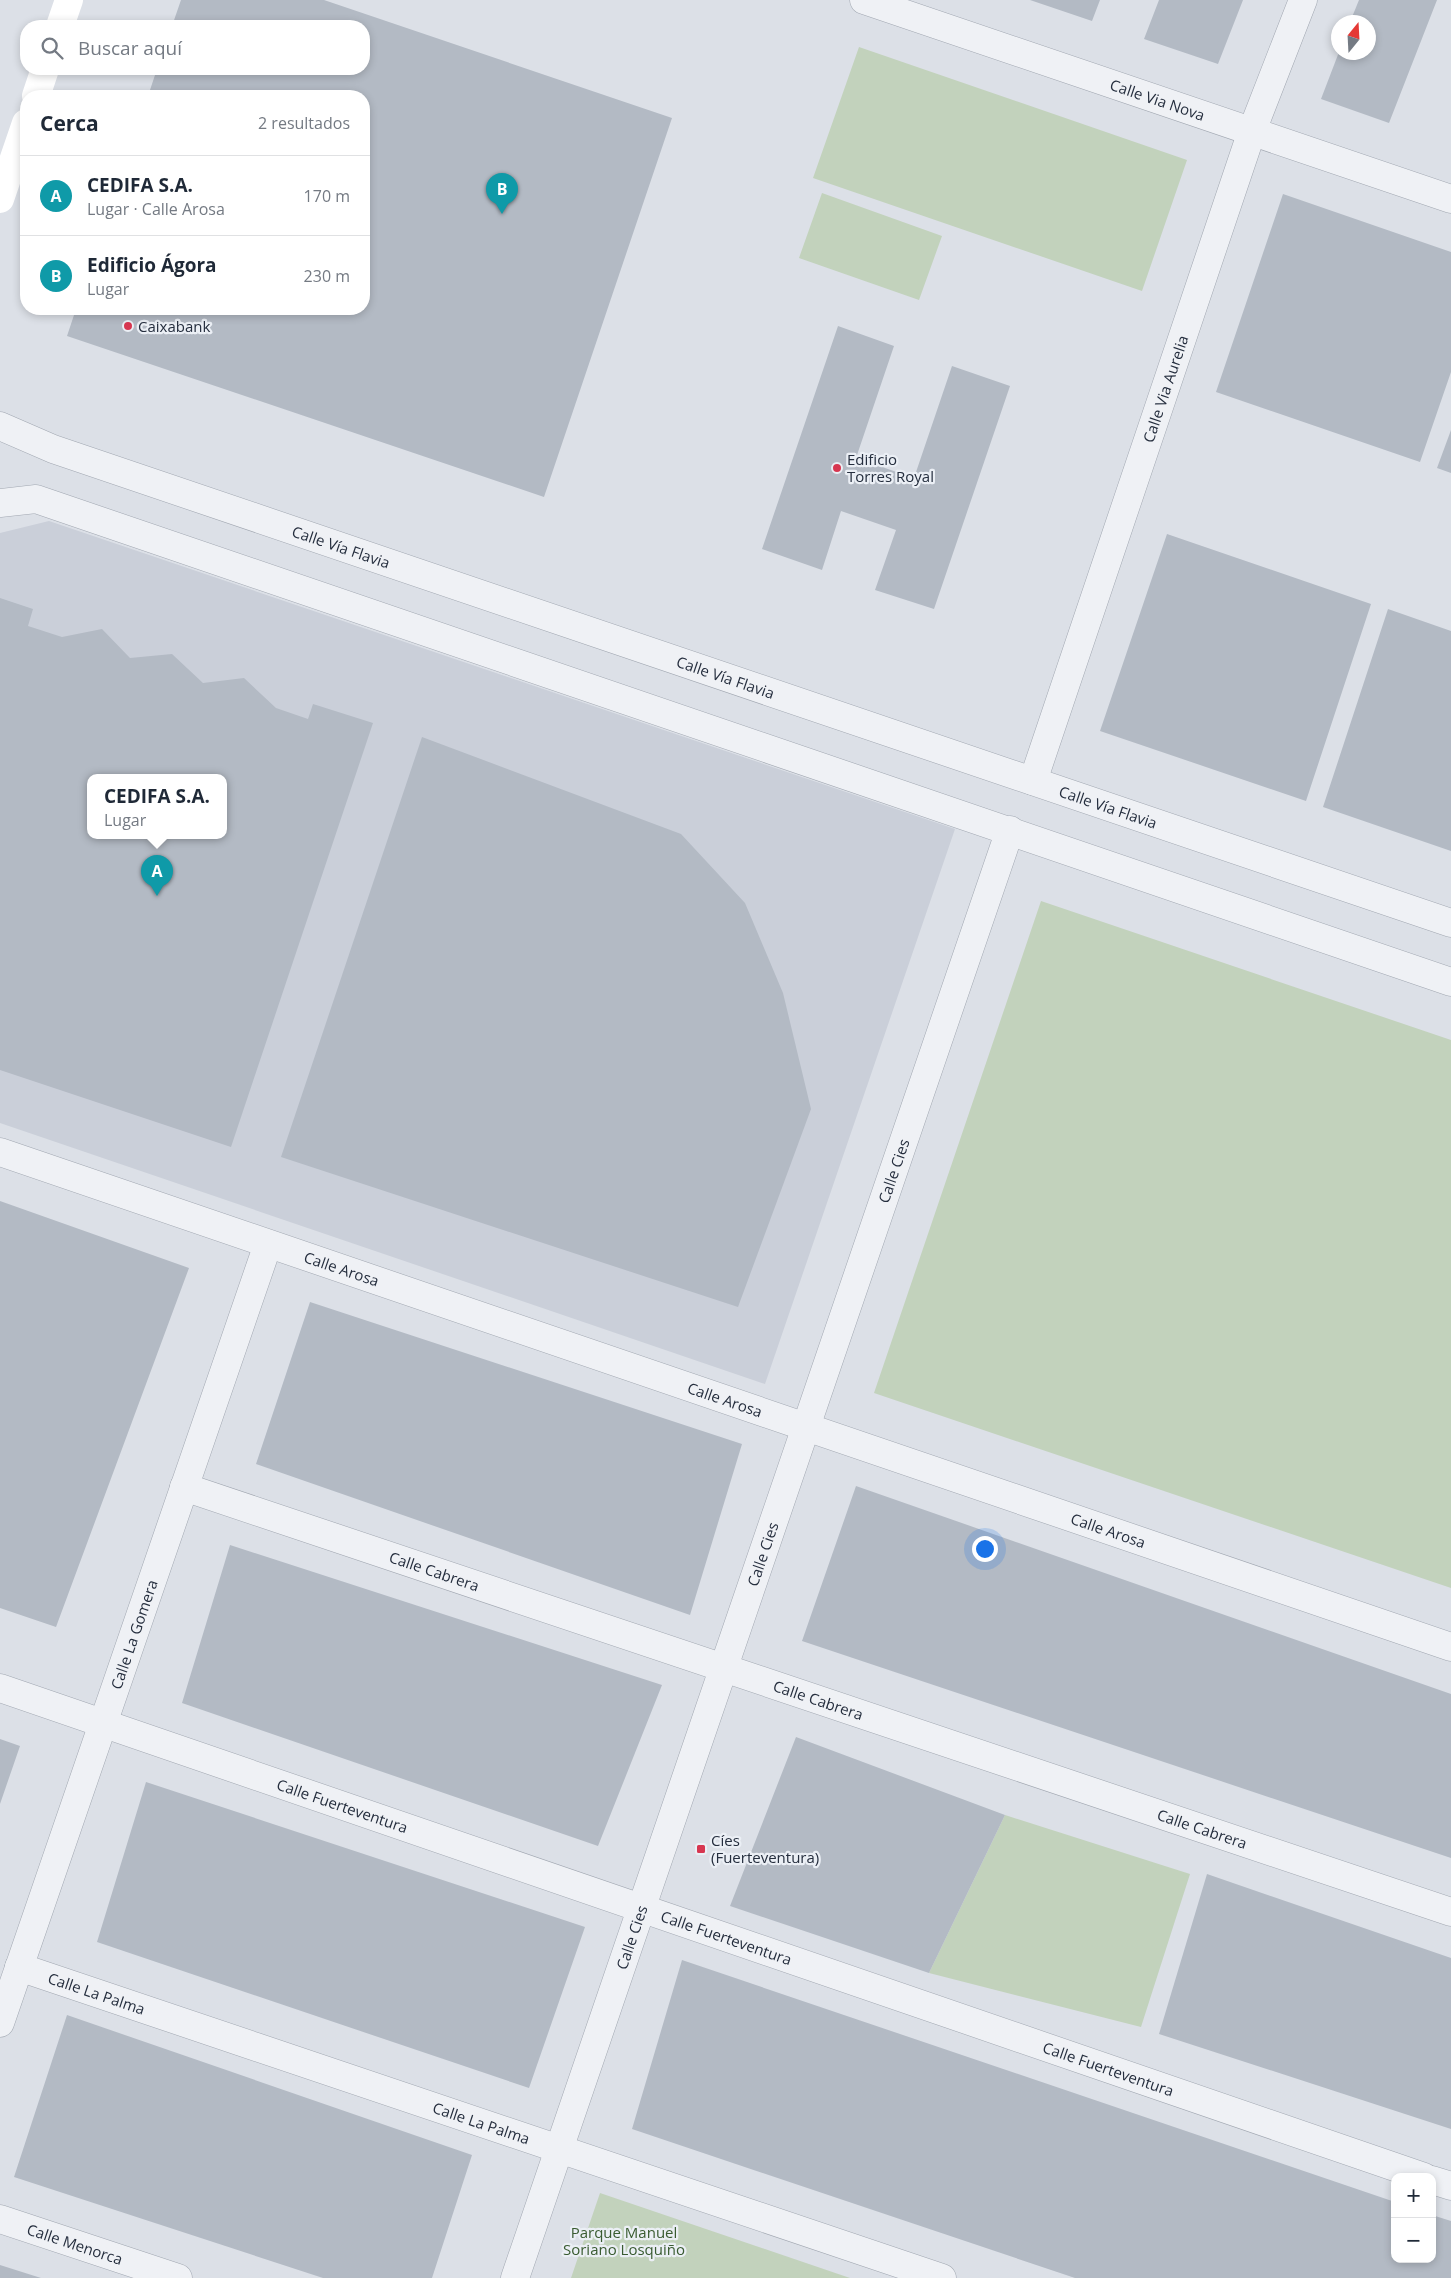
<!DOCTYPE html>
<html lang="es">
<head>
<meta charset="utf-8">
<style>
	body { margin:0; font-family:"Open Sans",sans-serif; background:#f2f2f3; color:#1f2937 }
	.controls { position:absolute; right:15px; bottom:15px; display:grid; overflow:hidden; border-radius:10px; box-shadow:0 2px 8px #0003 }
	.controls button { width:45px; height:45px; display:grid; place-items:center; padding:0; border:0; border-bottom:1px solid #e0e1e3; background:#fff; color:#1f2937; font:25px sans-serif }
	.compass { position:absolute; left:1331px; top:15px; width:45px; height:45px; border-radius:50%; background:#fff; box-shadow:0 2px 8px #0003; rotate:18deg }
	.you { position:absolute; left:984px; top:1548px; width:18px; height:18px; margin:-12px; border:4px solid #fff; border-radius:50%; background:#1a73e8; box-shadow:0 0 0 8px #1a73e833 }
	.badge { display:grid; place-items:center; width:32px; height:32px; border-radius:50%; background:#d73650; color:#fff; font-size:16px; font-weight:700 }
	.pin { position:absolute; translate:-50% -41px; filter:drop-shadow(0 1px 2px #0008) }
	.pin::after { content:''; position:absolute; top:26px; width:18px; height:15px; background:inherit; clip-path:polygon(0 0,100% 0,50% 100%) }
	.popup { position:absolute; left:87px; top:774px; width:140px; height:65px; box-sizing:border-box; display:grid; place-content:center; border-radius:10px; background:#fff; filter:drop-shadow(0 1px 4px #0005); font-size:16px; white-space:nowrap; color:#747a83 }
	.popup b { font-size:19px; color:#1f2937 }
	.popup::after { content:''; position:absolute; left:50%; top:100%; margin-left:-10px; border:10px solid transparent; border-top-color:#fff }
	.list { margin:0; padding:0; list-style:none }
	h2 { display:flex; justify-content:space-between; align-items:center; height:65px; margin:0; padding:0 20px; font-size:21px }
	h2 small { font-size:16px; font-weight:400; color:#747a83 }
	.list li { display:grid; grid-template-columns:32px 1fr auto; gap:15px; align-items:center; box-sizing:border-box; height:80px; padding:0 20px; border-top:1px solid #e0e1e3 }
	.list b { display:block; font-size:19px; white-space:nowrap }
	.list p { margin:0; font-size:16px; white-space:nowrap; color:#747a83 }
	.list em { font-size:16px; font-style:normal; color:#747a83 }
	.icon { flex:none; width:28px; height:28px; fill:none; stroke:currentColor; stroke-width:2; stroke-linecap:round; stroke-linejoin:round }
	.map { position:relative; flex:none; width:1451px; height:2278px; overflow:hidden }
	.search { position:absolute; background:#fff; box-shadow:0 2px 8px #0003; left:20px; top:20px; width:350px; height:55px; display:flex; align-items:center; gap:12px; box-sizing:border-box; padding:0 18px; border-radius:20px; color:#747a83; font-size:19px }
	.panel { position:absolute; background:#fff; box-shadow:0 2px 8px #0003; left:20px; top:90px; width:350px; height:225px; border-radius:20px }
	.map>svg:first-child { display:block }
	.built { fill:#cacfd9; fill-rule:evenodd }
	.green { fill:#c2d2bc }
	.building { fill:#b3bac4; fill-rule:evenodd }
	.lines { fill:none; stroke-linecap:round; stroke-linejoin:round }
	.street-casing { stroke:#a1a7b1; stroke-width:29 }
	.street { stroke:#eff1f5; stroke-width:28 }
	.secondary { stroke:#fff; stroke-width:28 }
	.poi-dot { fill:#d73650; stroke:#ebeff5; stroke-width:2 }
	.labels { text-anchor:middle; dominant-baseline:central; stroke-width:4.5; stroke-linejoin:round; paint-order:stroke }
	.street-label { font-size:15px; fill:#252e3e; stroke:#ebeff5 }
	.poi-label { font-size:15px; fill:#252e3e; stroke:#ebeff5; text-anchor:start }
	.park-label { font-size:15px; fill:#395b31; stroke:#ebeff5 }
</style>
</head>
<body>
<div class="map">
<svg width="1451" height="2278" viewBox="0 0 1451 2278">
	<rect width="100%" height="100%" fill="#dce0e7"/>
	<path class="built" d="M49,521L955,829L765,1384L0,1123V533ZM91,777H223V835H91Z"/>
	<path class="green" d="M859,47L1187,160L1142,291L813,178Z
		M822,193L942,236L919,300L799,258Z
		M1041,901L1451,1040V1588L874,1393Z
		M1005,1815L1190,1874L1141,2027L929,1973Z
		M600,2193L850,2278H571Z"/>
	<path class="building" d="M181,0H324L672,118L544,497L67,336L76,309H364V96H148L157,69H364V26H172Z
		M1030,0H1100L1092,21Z
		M1159,0H1243L1218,64L1144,39Z
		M1359,0H1437L1389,123L1321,99L1339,52H1368V22H1350Z
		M1283,194L1451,252V372L1420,462L1216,392Z
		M838,326L894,346L856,458L914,478L952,366L1010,386L934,609L875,590L896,530L841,511L822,570L762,549Z
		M1451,430V473L1437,468Z
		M1167,534L1371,604L1306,801L1100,731Z
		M0,598L33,609L28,626L62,637L102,629L130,658L172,654L203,683L244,678L276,708L308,719L313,704L373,723L231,1147L0,1070ZM91,777H223V835H91Z
		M1388,609L1451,631V851L1323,807Z
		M422,737L681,834L745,903L783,993L811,1109L738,1307L281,1157Z
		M0,1201L189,1268L56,1627L0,1608Z
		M310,1302L742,1444L690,1615L256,1464Z
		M856,1486L1451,1694V1858L802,1641Z
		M230,1545L662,1685L598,1846L182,1703Z
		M796,1737L1005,1815L929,1973L730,1906Z
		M0,1739L20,1746L0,1804Z
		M146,1782L585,1927L529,2088L97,1942Z
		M1207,1874L1451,1958V2129L1159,2034Z
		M682,1960L1395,2202V2259H1432V2215L1451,2221V2278H1075L632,2129Z
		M67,2015L472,2155L432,2278H323L14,2177Z
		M0,2265L41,2278H0Z"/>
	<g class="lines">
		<defs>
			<g id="street">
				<path id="s1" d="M864,0L1451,199"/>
				<path id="s2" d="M0,426L53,449L1451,923"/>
				<path d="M0,503L36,499L1451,982"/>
				<path id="s3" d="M1033,781L1252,131L1303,0"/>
				<path id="s4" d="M0,1152L1451,1647"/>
				<path id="s5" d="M184,1487L1451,1912"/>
				<path id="s6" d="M0,1688L1424,2177"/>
				<path id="s7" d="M19,1967L942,2278"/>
				<path id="s8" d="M0,2023L268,1244"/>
				<path d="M1432,2180L1451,2186"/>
				<path id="s9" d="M0,2219L178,2278"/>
				<path id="s10" d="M515,2278L1010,830"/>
			</g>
		</defs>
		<use href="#street" class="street-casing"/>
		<use href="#street" class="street"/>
		<path class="secondary" d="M60,26L69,0
			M36,96L45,69
			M0,199L26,123"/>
	</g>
	<g class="poi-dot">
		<circle cx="128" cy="326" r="5"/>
		<circle cx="837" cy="468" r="5"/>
		<rect x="696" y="1844" width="10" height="10" rx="2.5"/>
	</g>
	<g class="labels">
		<g class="street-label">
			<text stroke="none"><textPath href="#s1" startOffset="310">Calle Via Nova</textPath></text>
			<text stroke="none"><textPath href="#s3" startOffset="414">Calle Via Aurelia</textPath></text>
			<text stroke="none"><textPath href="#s2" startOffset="362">Calle Vía Flavia</textPath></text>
			<text stroke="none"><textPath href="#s2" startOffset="768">Calle Vía Flavia</textPath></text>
			<text stroke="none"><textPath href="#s2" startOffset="1172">Calle Vía Flavia</textPath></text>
			<text stroke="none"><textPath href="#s10" startOffset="1170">Calle Cies</textPath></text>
			<text stroke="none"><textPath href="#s4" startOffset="361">Calle Arosa</textPath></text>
			<text stroke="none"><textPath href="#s4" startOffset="766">Calle Arosa</textPath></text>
			<text stroke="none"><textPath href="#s4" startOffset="1171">Calle Arosa</textPath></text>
			<text stroke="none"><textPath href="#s10" startOffset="765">Calle Cies</textPath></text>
			<text stroke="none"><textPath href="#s5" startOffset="264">Calle Cabrera</textPath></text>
			<text stroke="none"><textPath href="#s8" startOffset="411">Calle La Gomera</textPath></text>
			<text stroke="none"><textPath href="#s5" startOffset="669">Calle Cabrera</textPath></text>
			<text stroke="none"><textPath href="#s6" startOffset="362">Calle Fuerteventura</textPath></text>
			<text stroke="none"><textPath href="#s5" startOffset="1074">Calle Cabrera</textPath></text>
			<text stroke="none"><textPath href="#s10" startOffset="360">Calle Cies</textPath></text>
			<text stroke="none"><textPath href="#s6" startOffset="768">Calle Fuerteventura</textPath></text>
			<text stroke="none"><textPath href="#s7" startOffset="82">Calle La Palma</textPath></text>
			<text stroke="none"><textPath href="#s6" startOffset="1172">Calle Fuerteventura</textPath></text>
			<text stroke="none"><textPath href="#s7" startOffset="488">Calle La Palma</textPath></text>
			<text stroke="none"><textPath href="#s9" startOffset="79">Calle Menorca</textPath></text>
		</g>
		<g class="poi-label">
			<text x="138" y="326">Caixabank</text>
			<text x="847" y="459">Edificio<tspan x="847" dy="17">Torres Royal</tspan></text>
			<text x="711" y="1840">Cíes<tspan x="711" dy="17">(Fuerteventura)</tspan></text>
		</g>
		<g class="park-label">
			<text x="624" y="2232">Parque Manuel<tspan x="624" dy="17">Soriano Losquiño</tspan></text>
		</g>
	</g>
</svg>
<div class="controls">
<button>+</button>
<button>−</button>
</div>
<svg class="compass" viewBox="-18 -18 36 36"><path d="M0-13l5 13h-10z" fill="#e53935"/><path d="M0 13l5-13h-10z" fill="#747a83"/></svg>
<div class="you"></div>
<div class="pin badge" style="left:157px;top:896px;background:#0f9aa8">A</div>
<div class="popup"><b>CEDIFA S.A.</b>Lugar</div>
<div class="pin badge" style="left:502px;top:214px;background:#0f9aa8">B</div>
<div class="search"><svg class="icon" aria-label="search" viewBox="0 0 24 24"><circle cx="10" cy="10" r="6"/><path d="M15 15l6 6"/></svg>Buscar aquí</div>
<section class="panel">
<h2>Cerca<small>2 resultados</small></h2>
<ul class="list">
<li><span class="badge" style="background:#0f9aa8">A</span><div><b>CEDIFA S.A.</b><p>Lugar · Calle Arosa</p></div><em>170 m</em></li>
<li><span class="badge" style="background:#0f9aa8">B</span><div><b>Edificio Ágora</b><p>Lugar</p></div><em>230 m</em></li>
</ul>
</section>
</div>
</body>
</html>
